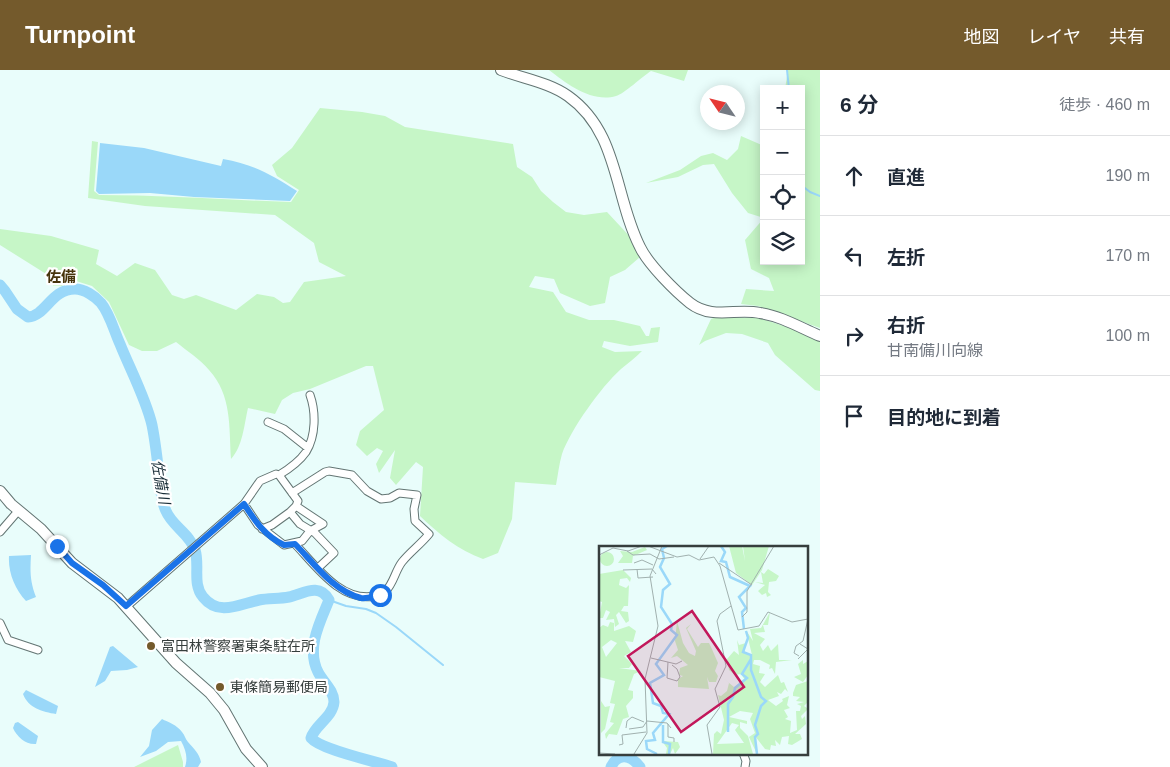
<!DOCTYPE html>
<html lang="ja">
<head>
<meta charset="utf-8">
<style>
	body { margin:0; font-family:Helvetica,"Noto Sans JP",sans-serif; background:#f6f6f7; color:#1f2937 }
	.controls { position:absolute; right:15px; top:15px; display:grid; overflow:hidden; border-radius:0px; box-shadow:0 2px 12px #0003 }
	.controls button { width:45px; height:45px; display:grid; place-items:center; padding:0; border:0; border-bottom:1px solid #e0e1e3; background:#fff; color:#1f2937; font:25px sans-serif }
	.compass { position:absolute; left:700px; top:15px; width:45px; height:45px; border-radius:50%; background:#fff; box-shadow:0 2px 12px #0003; rotate:305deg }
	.stop { position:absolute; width:15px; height:15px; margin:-11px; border:4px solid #1a73e8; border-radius:50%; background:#fff }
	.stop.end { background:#1a73e8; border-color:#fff; box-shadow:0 1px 5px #0008 }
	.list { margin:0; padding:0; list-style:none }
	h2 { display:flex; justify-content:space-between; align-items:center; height:65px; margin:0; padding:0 20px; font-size:21px }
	h2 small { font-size:16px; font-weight:400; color:#747a83 }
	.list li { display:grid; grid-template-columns:32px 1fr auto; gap:15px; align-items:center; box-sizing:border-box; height:80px; padding:0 20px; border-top:1px solid #e0e1e3 }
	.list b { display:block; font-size:19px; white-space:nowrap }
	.list p { margin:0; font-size:16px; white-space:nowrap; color:#747a83 }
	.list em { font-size:16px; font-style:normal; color:#747a83 }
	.icon { flex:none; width:28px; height:28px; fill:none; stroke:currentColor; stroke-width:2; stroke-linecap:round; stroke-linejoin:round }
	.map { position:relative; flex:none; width:820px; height:697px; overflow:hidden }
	header { display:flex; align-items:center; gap:30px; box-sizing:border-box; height:70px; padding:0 25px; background:#745a2c; color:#fff }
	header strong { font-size:24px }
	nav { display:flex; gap:28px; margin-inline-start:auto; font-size:18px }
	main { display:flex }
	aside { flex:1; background:#fff }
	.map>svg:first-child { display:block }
	.green { fill:#c6f6c7 }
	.water { fill:#9ad8f9 }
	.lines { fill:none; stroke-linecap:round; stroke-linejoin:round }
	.stream { stroke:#9ad8f9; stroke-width:2 }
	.river { stroke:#9ad8f9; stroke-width:11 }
	.street-casing { stroke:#637573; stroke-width:9 }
	.secondary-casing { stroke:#637573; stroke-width:12 }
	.street { stroke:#fff; stroke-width:7 }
	.secondary { stroke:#fff; stroke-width:10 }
	.route { stroke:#1a73e8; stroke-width:6 }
	.poi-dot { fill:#745a2c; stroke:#fff; stroke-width:2 }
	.labels { text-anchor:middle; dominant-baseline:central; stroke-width:4.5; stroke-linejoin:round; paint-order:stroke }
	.poi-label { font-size:14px; fill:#363e3d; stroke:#fff; text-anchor:start }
	.neighbourhood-label { font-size:15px; font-weight:bold; fill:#47330c; stroke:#fff }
	.water-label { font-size:15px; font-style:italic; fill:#192d37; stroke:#fff }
	.inset-river { fill:none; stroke:#9ad8f9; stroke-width:2.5 }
	.inset-road { fill:none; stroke:#a1b1af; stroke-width:1 }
	.view { fill:#c2185b; fill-opacity:0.15; stroke:#c2185b; stroke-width:2.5 }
	.inset-edge { fill:none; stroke:#363e3d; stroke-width:2.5 }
</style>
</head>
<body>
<header>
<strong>Turnpoint</strong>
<nav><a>地図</a><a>レイヤ</a><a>共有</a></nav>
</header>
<main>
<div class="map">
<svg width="820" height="697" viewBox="0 0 820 697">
	<rect width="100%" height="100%" fill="#e9fdfb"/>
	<path class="green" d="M549,0H688L684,11L651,1C643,6 624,24 616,26C592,33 567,14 549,0Z
		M788,0H820V258L758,236L741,234L746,219L774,221L769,208L751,199L745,170L764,148L748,143L732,123L714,94L703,95L678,107L646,113L680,100L701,86L713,83L727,90L738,79L741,66L764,76V191H801V19H785Z
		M320,38L362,42L385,46L405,57L513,74L517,97L532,107L541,121L553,132L566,142L584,145L607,142L634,171L640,187L625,200L610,207L605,233L590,236L560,223L554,209L535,206L529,217L553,222L566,242L589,250H614L640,256L646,266H649L651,258L660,257L658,272L630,276L604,271L602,277L615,282L642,281C635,288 628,293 621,299C601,317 571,359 562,384C559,394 558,405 556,415L515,412L512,449L498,483L483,489C458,480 439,464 420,446L423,397L416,392L396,415L390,408L395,380L379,403L376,394L383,381L377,378L367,386L356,375L360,361L384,340L373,296H366L310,319L293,323L282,330L275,344L248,338C244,355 243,376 231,389C229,357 232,325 209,300C200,289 187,281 176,272L157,281H142L129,275L109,232L92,216L76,211L61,216H53L51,207L0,175V159L51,166L99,180L96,194L117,206L135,193L155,200L172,225L184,229L196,225L236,240L257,224L274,227L283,233L290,232L304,212L346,206L319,192L314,173L275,145L145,136L88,128L92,71L98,72L94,121L99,125C163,125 226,130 291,132L299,120L277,106L272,95L292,78Z
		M716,247L759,248L806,263L820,271V321L815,320L775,285L768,273L742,264L726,263L705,271L699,275L711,249Z
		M178,675L183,692V697H134Z"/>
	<path class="water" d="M100,73L144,78L221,96L223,89C253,94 272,105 297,121L290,131L194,127L150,123L99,124L96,121Z
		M31,485C30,501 30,512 36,527L26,531C15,519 8,503 9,486Z
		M113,576L138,597L127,600L111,601L105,611L95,617L110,577Z
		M26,620L58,636L56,644C43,642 28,638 23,624Z
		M162,649C168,652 177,655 182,662C185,665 185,669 188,672C194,679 199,683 201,692L198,697H185C188,688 186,680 181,671L168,672L156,681L140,687L149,676L152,660Z
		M18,652L38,666L36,674C26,675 17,667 13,658L15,653Z"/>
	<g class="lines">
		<path class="stream" d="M787,0L789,19
			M801,115L810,122L820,126
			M329,530L346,536L366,539L376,543L396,557L443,595"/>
		<path class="river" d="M0,215L5,221L17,239L28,247C46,246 51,219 75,219C84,219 95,226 101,233C110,244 114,261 120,274C130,299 146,329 152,355C156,375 158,395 160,415C161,423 162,433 166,441C172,456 190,464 195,480C200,495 192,514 203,527C219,547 240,534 259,530C269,528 279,529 289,527C303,524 319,512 329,530C320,552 306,578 318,602C323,612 334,620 334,632C333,647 315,655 311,668C321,680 375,691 392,697
			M611,697C618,682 631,685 640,697"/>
		<defs>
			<path id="street" d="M268,352L284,359L308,378
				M279,405L298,431L296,436L290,442L300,454L315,463L334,483L318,498
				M292,423L325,402L329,401L352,405L367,421L381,429L390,428L399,423L417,425L414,439L415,451L429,464C421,474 410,482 402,492C395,501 394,513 385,522C382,524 379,525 375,526C341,533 315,495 295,474
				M244,434L258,455L284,475L302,471L310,461L323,454L296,436
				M262,459L272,455L290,442
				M0,462L19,440
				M127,536L244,434L260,411L276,404L279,405C289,399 299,392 306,382C316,366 316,342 310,325
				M0,553L8,570L38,580
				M743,683L746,691L745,697"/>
			<path id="secondary" d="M501,0C524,9 548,12 568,26C619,62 614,126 640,177C648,194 675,221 690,233C712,250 736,238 760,243C781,246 801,258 820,266
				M0,421L11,434L41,459L72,493L118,528L176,593L210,623L224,640L246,679L262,697"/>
		</defs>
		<use href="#street" class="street-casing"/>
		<use href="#secondary" class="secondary-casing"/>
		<use href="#street" class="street"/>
		<use href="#secondary" class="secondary"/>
	</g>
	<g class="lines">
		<path class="route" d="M57,476L72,493L103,515L126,536L244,434C255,451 265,466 284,475L295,474C314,493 333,521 361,528C367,529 374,526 380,525"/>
	</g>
	<g class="poi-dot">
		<circle cx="151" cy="576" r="5"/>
		<circle cx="220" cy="617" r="5"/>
	</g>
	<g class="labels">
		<g class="poi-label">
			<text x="161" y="576">富田林警察署東条駐在所</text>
			<text x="230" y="617">東條簡易郵便局</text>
		</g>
		<g class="neighbourhood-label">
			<text x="61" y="206">佐備</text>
		</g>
		<g class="water-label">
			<text transform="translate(161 412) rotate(80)">佐備川</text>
		</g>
	</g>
	<g transform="translate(599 476)">
		<rect width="209" height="209" fill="#e9fdfb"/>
		<path d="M130,0H143L146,15L144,0H170L163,24L153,39L137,27ZM46,1L48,4L34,10L33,17H19L24,10L21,5L33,6ZM1 13a7 7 0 1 1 14 0a7 7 0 1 1-14 0ZM169,23L180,30L177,35L170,36L169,46L172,49L168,51L167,47L163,49L159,45L166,39L156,36L164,37L162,26L165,28ZM24,24L32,32L31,36L28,32L21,33L20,39L27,42L30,39L29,60H25L22,65L29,66L30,75L27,77L20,66L17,69L20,78L16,81L15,73L7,74L11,66L7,64L4,72H0L3,56L0,55V28ZM171,66L169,79H164L166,86L155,87L166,93L161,99L164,105L169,99L172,105L179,98L180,114H193L177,116L176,128L173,122L170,123L171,119L161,114H155L154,118L161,120L160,127L166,128L161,136L166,141L179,129L182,137L185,136L189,146L186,143L182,148L178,146L180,150L169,154L177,160L184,155L183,153L190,150L188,159L191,162L185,164L189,171L186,173L192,175L191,187L198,184L197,165H201L202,160L198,158L205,156L197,155L201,151L194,150V147L197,139L209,135V156L205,160L208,162L209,157V163L202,170L203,173L206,170L207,178L196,188H201L203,193L193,199L189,198L190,190L183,191L181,199L176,194L177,200L172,199L171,204L166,203L156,190L157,206L150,191L156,187L151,173L154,167L141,165L130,171L148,175V178L141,176V182L149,190L154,208H114L115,188L118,185L122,188L125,174L119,149L122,150L128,145L130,137L124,132L135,141L146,134L142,128L136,129L130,124L128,113L135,105L140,109L138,94L140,99L147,97L145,107L153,109L147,84L154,95L151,83L162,82ZM133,177L140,179L136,184L145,197L118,198ZM78,75L84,97L90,107L96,110L97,105L87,82L92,78L88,83L99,101L102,97H110L112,101L119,117L116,125L119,130L117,136H110L108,131L110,143L79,141V133L84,130L80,129L81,122L89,119L78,110L72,112L79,104L76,95ZM11,76L15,77V85L30,80L37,85L34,96L26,95L32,106L25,110L33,118L30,122H20L42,125L35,128L29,144L34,145V152L27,160L30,171L24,173L18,189L10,188L7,193L6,188L15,177L11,176L16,158L11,157L16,135L0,131V82L4,79L9,81ZM12,94L18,97L7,111L3,101ZM204,114V118L209,115V129L204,136L195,131L202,128L199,118ZM2,155L6,161L11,160L6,183L2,187ZM63,195L79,196L81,201L76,208L74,202L71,208H67L68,202Z" fill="#c6f6c7" fill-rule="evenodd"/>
		<path class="inset-river" d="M122,0L126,6L122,15L127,16L131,31L151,40L140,51L147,62L143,66L145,83M147,85L149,92L144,106L152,109V124L162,151L167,155L162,160L156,179L159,188L156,191L158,208M64,179V196L71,198L70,208M129,186V158L134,151L136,142L148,132L143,128L152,113M58,208L48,203L47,195L56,194L54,187L70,168L64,167L62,160L54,157L51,137L65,129L57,118L78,89L72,84L73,78L62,61L64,44L71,38L61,21L65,12L63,3L68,0"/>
		<path class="inset-road" d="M49,0L78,11L90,9L100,14L115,11L121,20L139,84L160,80L169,66L193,76L209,73M28,5L34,9L51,8M51,8L60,13L75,11M0,9L14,2L29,5L43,0M101,13L110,0M35,17L43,14L54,19M120,17L153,39M38,23L39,32L54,31M24,24L53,23L57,28M143,71L148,66V45L175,0M200,110L195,107L197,100L204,95L209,73M52,112L77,118L83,115M199,113L209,103L201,98M69,116L68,132L78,135L81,131L78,123L73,119M69,178V191L75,192V196M27,182L28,175L33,171L45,176M30,183L44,181L48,175L68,177L72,182M20,199L24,198L23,189L47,186M0,207L16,208M35,208L48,187L46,133L59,80L51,30L63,0M113,208L108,179L121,161L116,143L127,120L118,75L121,68L132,60"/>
		<path class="view" d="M93,65L145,141L82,186L29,110Z"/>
		<rect width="209" height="209" class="inset-edge"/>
	</g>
</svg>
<div class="controls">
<button>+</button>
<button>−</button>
<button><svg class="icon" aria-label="locate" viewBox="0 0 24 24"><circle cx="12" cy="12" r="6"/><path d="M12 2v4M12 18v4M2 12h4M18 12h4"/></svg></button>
<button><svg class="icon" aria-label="layers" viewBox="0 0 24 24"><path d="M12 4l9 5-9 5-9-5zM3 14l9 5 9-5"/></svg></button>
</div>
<svg class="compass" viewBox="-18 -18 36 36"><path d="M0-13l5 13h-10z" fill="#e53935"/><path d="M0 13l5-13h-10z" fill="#747a83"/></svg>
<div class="stop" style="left:380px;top:525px"></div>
<div class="stop end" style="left:57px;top:476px"></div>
</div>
<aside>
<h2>6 分<small>徒歩 · 460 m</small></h2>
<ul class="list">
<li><svg class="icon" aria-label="ahead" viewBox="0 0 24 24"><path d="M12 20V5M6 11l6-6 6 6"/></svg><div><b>直進</b></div><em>190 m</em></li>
<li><svg class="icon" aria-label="left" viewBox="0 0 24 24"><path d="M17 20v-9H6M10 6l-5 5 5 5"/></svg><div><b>左折</b></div><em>170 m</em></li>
<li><svg class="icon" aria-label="right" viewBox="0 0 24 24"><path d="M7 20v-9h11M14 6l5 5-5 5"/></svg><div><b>右折</b><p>甘南備川向線</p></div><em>100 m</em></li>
<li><svg class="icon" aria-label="arrive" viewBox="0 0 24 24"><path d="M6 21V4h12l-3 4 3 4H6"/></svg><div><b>目的地に到着</b></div></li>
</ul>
</aside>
</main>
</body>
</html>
